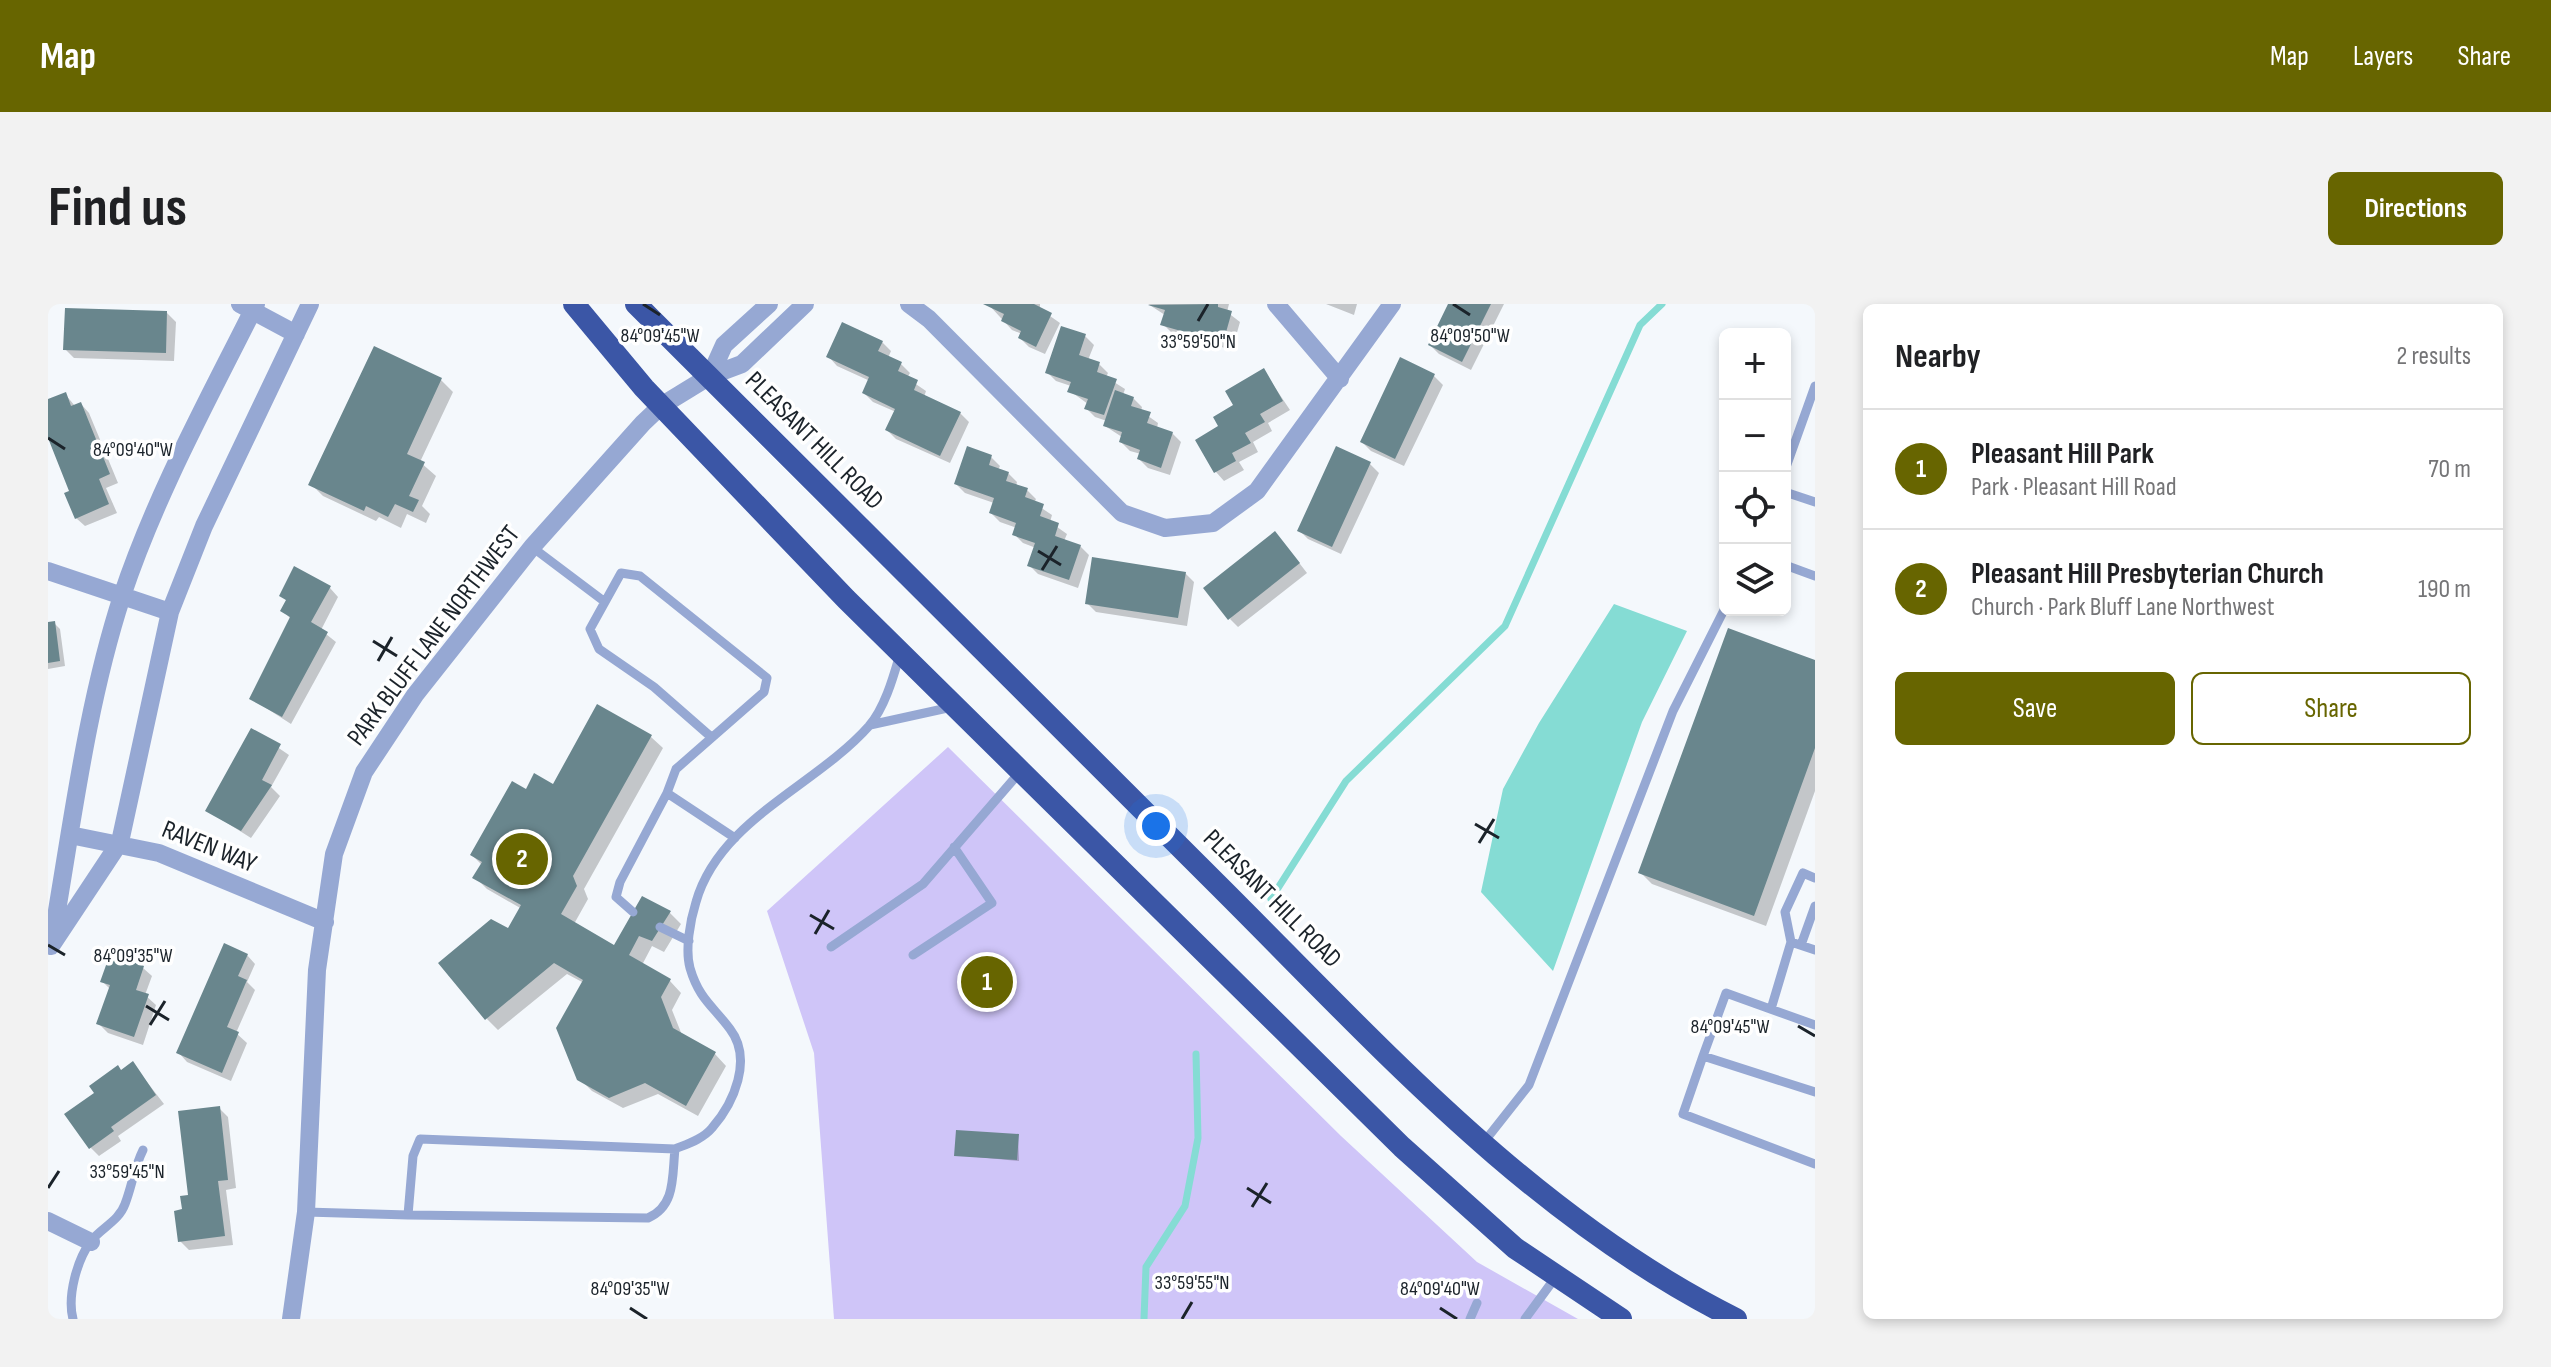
<!DOCTYPE html>
<html lang="en">
<head>
<meta charset="utf-8">
<style>
	body { margin:0; font-family:"Sofia Sans Condensed",sans-serif; background:#f2f2f2; color:#202124 }
	.controls { position:absolute; right:24px; top:24px; display:grid; overflow:hidden; border-radius:12px; box-shadow:0 4px 12px #0003 }
	.controls button { width:72px; height:72px; display:grid; place-items:center; padding:0; border:0; border-bottom:2px solid #e0e0e0; background:#fff; color:#202124; font:40px sans-serif }
	.you { position:absolute; left:1108px; top:522px; width:28px; height:28px; margin:-20px; border:6px solid #fff; border-radius:50%; background:#1a73e8; box-shadow:0 0 0 12px #1a73e833 }
	.badge { display:grid; place-items:center; width:52px; height:52px; border-radius:50%; background:#676500; color:#fff; font-size:26px; font-weight:700 }
	.pin { position:absolute; translate:-50% -50%; border:4px solid #fff; box-shadow:0 2px 8px #0006 }
	.list { margin:0; padding:0; list-style:none }
	h2 { display:flex; justify-content:space-between; align-items:center; height:104px; margin:0; padding:0 32px; font-size:34px }
	h2 small { font-size:26px; font-weight:400; color:#757577 }
	.list li { display:grid; grid-template-columns:52px 1fr auto; gap:24px; align-items:center; box-sizing:border-box; height:120px; padding:0 32px; border-top:2px solid #e0e0e0 }
	.list b { display:block; font-size:30px; white-space:nowrap }
	.list p { margin:0; font-size:26px; white-space:nowrap; color:#757577 }
	.list em { font-size:26px; font-style:normal; color:#757577 }
	.actions { display:flex; gap:16px; padding:24px 32px }
	.actions a { flex:1; padding:18px 0; border:2px solid #676500; border-radius:12px; text-align:center; font-size:28px; color:#676500 }
	.actions .main { background:#676500; color:#fff }
	.icon { flex:none; width:44px; height:44px; fill:none; stroke:currentColor; stroke-width:2; stroke-linecap:round; stroke-linejoin:round }
	.map { position:relative; flex:none; width:1767px; height:1015px; overflow:hidden; border-radius:12px }
	header { display:flex; align-items:center; gap:48px; box-sizing:border-box; height:112px; padding:0 40px; background:#676500; color:#fff }
	header strong { font-size:38px }
	nav { display:flex; gap:44px; margin-inline-start:auto; font-size:28px }
	.intro { display:flex; align-items:center; justify-content:space-between; box-sizing:border-box; height:192px; padding:0 48px }
	h1 { margin:0; font-size:56px }
	.button { padding:20px 36px; border-radius:12px; background:#676500; color:#fff; font-size:28px; font-weight:700 }
	main { display:flex; gap:48px; padding:0 48px }
	aside { flex:1; background:#fff; border-radius:12px; box-shadow:0 4px 12px #0003 }
	.map>svg:first-child { display:block }
	.green { fill:#cfc5f8 }
	.water { fill:#85dcd4 }
	.shadow { fill:#0003 }
	.lines { fill:none; stroke-linecap:round; stroke-linejoin:round }
	.stream { stroke:#85dcd4; stroke-width:7 }
	.building { fill:#69868d }
	.service { stroke:#96a8d3; stroke-width:9 }
	.minor { stroke:#96a8d3; stroke-width:18 }
	.trunk { stroke:#3b56a6; stroke-width:22 }
	.ticks { fill:none; stroke:#1b232a; stroke-width:3 }
	.labels { text-anchor:middle; dominant-baseline:central; stroke-width:7; stroke-linejoin:round; paint-order:stroke }
	.street-label { font-size:26px; fill:#1b232a; stroke:#fff }
	.ticks-label { font-size:20px; text-anchor:middle; fill:#1b232a; stroke:#fff; stroke-width:7; stroke-linejoin:round; paint-order:stroke }
</style>
</head>
<body>
<header>
<strong>Map</strong>
<nav><a>Map</a><a>Layers</a><a>Share</a></nav>
</header>
<div class="intro"><h1>Find us</h1><a class="button">Directions</a></div>
<main>
<div class="map">
<svg width="1767" height="1015" viewBox="0 0 1767 1015">
	<rect width="100%" height="100%" fill="#f4f8fc"/>
	<path class="green" d="M900,443L1293,832L1429,958L1530,1015H786L766,749L719,607Z"/>
	<path class="water" d="M1566,300L1639,327L1594,418L1505,667L1433,588L1455,485L1491,419Z"/>
	<path class="shadow" d="M940,0H992V5L1012,19L997,50L981,43L972,34L974,30L964,26Z
		M1100,0H1181L1179,8L1192,18L1184,46L1124,29L1115,20L1117,11Z
		M1278,0H1309L1306,11Z
		M1403,0H1456L1423,66L1391,50L1382,41Z
		M119,9L128,18L126,57L26,54L17,45Z
		M1037,32L1046,41L1040,56L1051,60L1060,69L1058,73L1077,85L1075,91L1085,94L1094,103L1093,107L1110,119L1109,124L1124,129L1133,138L1122,171L1100,164L1091,155L1093,150L1082,147L1073,138L1074,133L1057,122L1059,117L1047,113L1038,104L1040,100L1022,87L1023,82L1008,77L999,68Z
		M834,38L843,47L840,54L853,60L862,69L859,74L878,87L876,93L912,109L921,118L902,159L848,135L839,126L848,108L825,98L816,89L822,77L789,62L781,53Z
		M326,45L393,76L405,88L372,158L388,172L374,202L382,210L378,219L359,210L353,224L331,213L328,217L275,192L263,180Z
		M1216,67L1242,106L1220,119L1224,127L1205,138L1210,148L1191,158L1196,166L1176,177L1168,168L1173,123Z
		M1386,72L1395,81L1356,162L1323,147L1314,138Z
		M17,90L27,102L33,100L41,109L70,179L58,184L69,209L37,222L28,214L24,188L0,129V98Z
		M943,153L952,162L950,166L960,169L969,178L968,182L979,186L988,195L986,199L1004,211L1002,218L1019,230L1016,237L1032,242L1041,251L1030,284L990,270L981,261L988,244L975,239L966,230L969,224L952,218L943,209L946,199L917,189L908,180Z
		M1322,160L1331,169L1293,250L1260,235L1251,226Z
		M1235,238L1259,269L1190,323L1182,315Z
		M1137,269L1146,278L1139,322L1048,308L1039,299Z
		M282,284L290,293L273,326L288,338L243,420L204,395L243,315L235,307L240,298L233,291Z
		M6,319L12,325L17,362L0,365V320Z
		M1767,358V487L1718,622L1604,580L1592,568Z
		M204,426L241,451L223,483L232,492L203,534L160,507Z
		M603,433L615,444L536,585L540,595L526,620L567,643L621,608L633,620L616,648L604,642L594,661L622,677L633,689L624,706L634,731L667,750L678,762L650,812L610,790L575,804L544,787L531,774L536,679L519,670L450,726L439,715L461,627L474,605L439,585L427,573L434,561L424,551L478,487L505,482Z
		M199,651L207,660L199,678L207,686L188,729L199,739L183,777L139,758L131,749Z
		M95,664L104,672L97,691L108,701L95,741L60,729L51,720L63,686L54,677Z
		M85,760L116,800L70,832L73,837L51,852L42,843L74,768Z
		M171,804L180,813L188,884L178,886L185,941L141,946L132,937L136,907Z
		M970,832L971,857L908,851Z"/>
	<g class="lines">
		<path class="stream" d="M1223,595L1298,477L1457,322L1592,21L1614,0
			M1096,1015L1098,963L1137,902L1150,834L1148,750"/>
	</g>
	<path class="building" d="M935,0H986L1004,9L988,43L970,34L973,27L953,17L956,10Z
		M1170,0V3L1184,7L1175,39L1112,21L1117,6L1100,1Z
		M1400,0H1443L1414,58L1380,41Z
		M17,4L119,7L118,49L15,46Z
		M794,18L835,37L830,47L854,58L850,67L870,76L866,86L913,108L892,152L837,126L847,105L814,89L821,73L778,53Z
		M1013,22L1038,30L1031,51L1052,58L1049,68L1069,75L1056,111L1036,105L1040,95L1019,88L1023,78L997,69Z
		M326,42L394,74L359,150L377,158L361,192L371,196L365,208L347,200L340,213L318,202L316,207L260,181Z
		M1352,53L1387,70L1347,155L1312,138Z
		M1216,64L1235,97L1212,110L1217,118L1197,129L1203,139L1184,149L1188,157L1166,169L1147,136L1170,122L1165,113L1185,101L1177,87Z
		M1067,86L1086,93L1083,102L1103,108L1099,119L1125,128L1113,164L1089,155L1092,146L1071,138L1074,128L1055,122Z
		M18,88L23,102L33,98L62,170L51,175L61,200L27,215L16,189L21,187L0,134V95Z
		M919,142L944,151L941,161L961,168L958,177L980,184L977,193L996,200L992,212L1011,219L1007,232L1033,241L1021,276L979,262L987,239L964,231L968,219L941,209L946,194L906,180Z
		M1288,142L1323,158L1284,243L1249,227Z
		M1227,227L1252,259L1180,316L1155,284Z
		M1044,253L1138,268L1130,314L1037,300Z
		M246,262L283,282L263,318L280,328L234,413L201,395L242,313L232,307L238,296L231,292Z
		M7,317L12,357L0,359V318Z
		M1680,324L1767,356V444L1706,612L1590,569Z
		M549,400L604,431L525,572L529,582L513,610L566,641L594,592L623,607L604,637L591,632L581,651L623,675L613,693L625,724L668,748L638,802L597,779L561,794L529,776L508,724L535,676L506,659L437,716L390,659L443,615L460,624L473,601L424,574L434,558L422,551L464,477L478,485L486,469L505,480Z
		M203,424L233,440L214,476L224,481L193,527L157,507Z
		M176,639L200,650L190,672L199,676L179,723L191,728L174,769L128,749Z
		M62,650L96,662L88,686L101,690L86,733L48,720L62,681L52,678Z
		M85,757L108,791L63,823L66,827L41,845L16,810L46,789L41,782L70,761L73,766Z
		M172,802L180,876L170,877L177,932L130,938L126,907L134,905L132,892L140,891L130,807Z
		M908,826L971,830L969,856L906,852Z"/>
	<g class="lines">
		<path class="service" d="M1737,166L1767,82
			M1737,188L1767,198
			M484,243L557,298
			M1737,261L1767,272
			M822,421L904,403
			M662,432L606,383L551,345L542,325L573,269L592,272L719,374L716,388L628,465L619,489L687,534
			M585,608L568,593L572,578L619,489
			M612,623L641,637
			M1743,638L1737,608L1755,569L1767,574
			M1753,641L1767,602
			M783,643L875,580L972,468
			M865,651L944,599L906,543
			M1723,705L1743,638L1767,646
			M1655,752L1678,689L1767,721
			M1767,788L1655,752L1635,810L1767,860
			M1436,838L1481,781L1625,407L1677,304
			M258,908L360,911L365,852L372,835L627,845C639,840 655,835 664,824C686,799 705,755 682,725C665,702 651,695 642,664C637,646 642,617 648,598C671,516 768,482 821,422C837,403 845,374 852,350
			M360,911L600,914C628,902 624,872 627,845
			M25,1015C19,992 29,956 43,937C53,924 71,917 77,900C84,882 86,864 95,846
			M1422,1015L1429,999
			M1477,1015L1507,974"/>
		<path class="minor" d="M192,0L248,30
			M861,0L881,15L1074,209L1117,224L1165,219L1209,187L1344,0
			M1228,0L1292,75
			M662,72L676,41L721,0
			M0,267L122,308
			M22,531L111,549L277,618
			M4,636C24,522 38,403 74,292C108,190 160,96 208,0
			M3,642L72,538L122,308L156,222L262,0
			M0,917L43,938
			M243,1015L258,908L269,666L286,550L316,468L367,391L484,243L595,119L613,102L662,72L694,60L757,0"/>
		<path class="trunk" d="M526,0L596,84L798,295L1354,843L1467,944L1573,1015
			M588,0C781,191 972,384 1165,576C1326,736 1481,912 1688,1015"/>
	</g>
	<path class="ticks" d="M595,0L612,11M1405,0L1422,11M1150,17L1160,0M0,134L17,145M990,247L1013,261M994,266L1009,242M325,337L349,352M330,357L344,333M1427,520L1451,534M1431,539L1446,515M762,611L786,625M767,630L781,606M0,641L17,651M98,702L121,716M102,721L117,697M1750,722L1767,732M0,884L11,867M1199,884L1223,899M1204,903L1219,879M582,1004L599,1015M1392,1004L1409,1015M1134,1015L1144,998"/>
	<g class="labels">
		<g class="street-label">
			<text transform="translate(766 137) rotate(45)">PLEASANT HILL ROAD</text>
			<text transform="translate(386 332) rotate(-53)">PARK BLUFF LANE NORTHWEST</text>
			<text transform="translate(161 543) rotate(22)">RAVEN WAY</text>
			<text transform="translate(1224 595) rotate(45)">PLEASANT HILL ROAD</text>
		</g>
	</g>
	<g class="ticks-label">
		<text x="612" y="38">84°09'45"W</text>
		<text x="1422" y="38">84°09'50"W</text>
		<text x="1150" y="44">33°59'50"N</text>
		<text x="85" y="152">84°09'40"W</text>
		<text x="85" y="658">84°09'35"W</text>
		<text x="1682" y="729">84°09'45"W</text>
		<text x="79" y="874">33°59'45"N</text>
		<text x="1144" y="985">33°59'55"N</text>
		<text x="582" y="991">84°09'35"W</text>
		<text x="1392" y="991">84°09'40"W</text>
	</g>
</svg>
<div class="controls">
<button>+</button>
<button>−</button>
<button><svg class="icon" aria-label="locate" viewBox="0 0 24 24"><circle cx="12" cy="12" r="6"/><path d="M12 2v4M12 18v4M2 12h4M18 12h4"/></svg></button>
<button><svg class="icon" aria-label="layers" viewBox="0 0 24 24"><path d="M12 4l9 5-9 5-9-5zM3 14l9 5 9-5"/></svg></button>
</div>
<div class="you"></div>
<div class="pin badge" style="left:939px;top:678px">1</div>
<div class="pin badge" style="left:474px;top:555px">2</div>
</div>
<aside>
<h2>Nearby<small>2 results</small></h2>
<ul class="list">
<li><span class="badge">1</span><div><b>Pleasant Hill Park</b><p>Park · Pleasant Hill Road</p></div><em>70 m</em></li>
<li><span class="badge">2</span><div><b>Pleasant Hill Presbyterian Church</b><p>Church · Park Bluff Lane Northwest</p></div><em>190 m</em></li>
</ul>
<div class="actions"><a class="main">Save</a><a>Share</a></div>
</aside>
</main>
</body>
</html>
